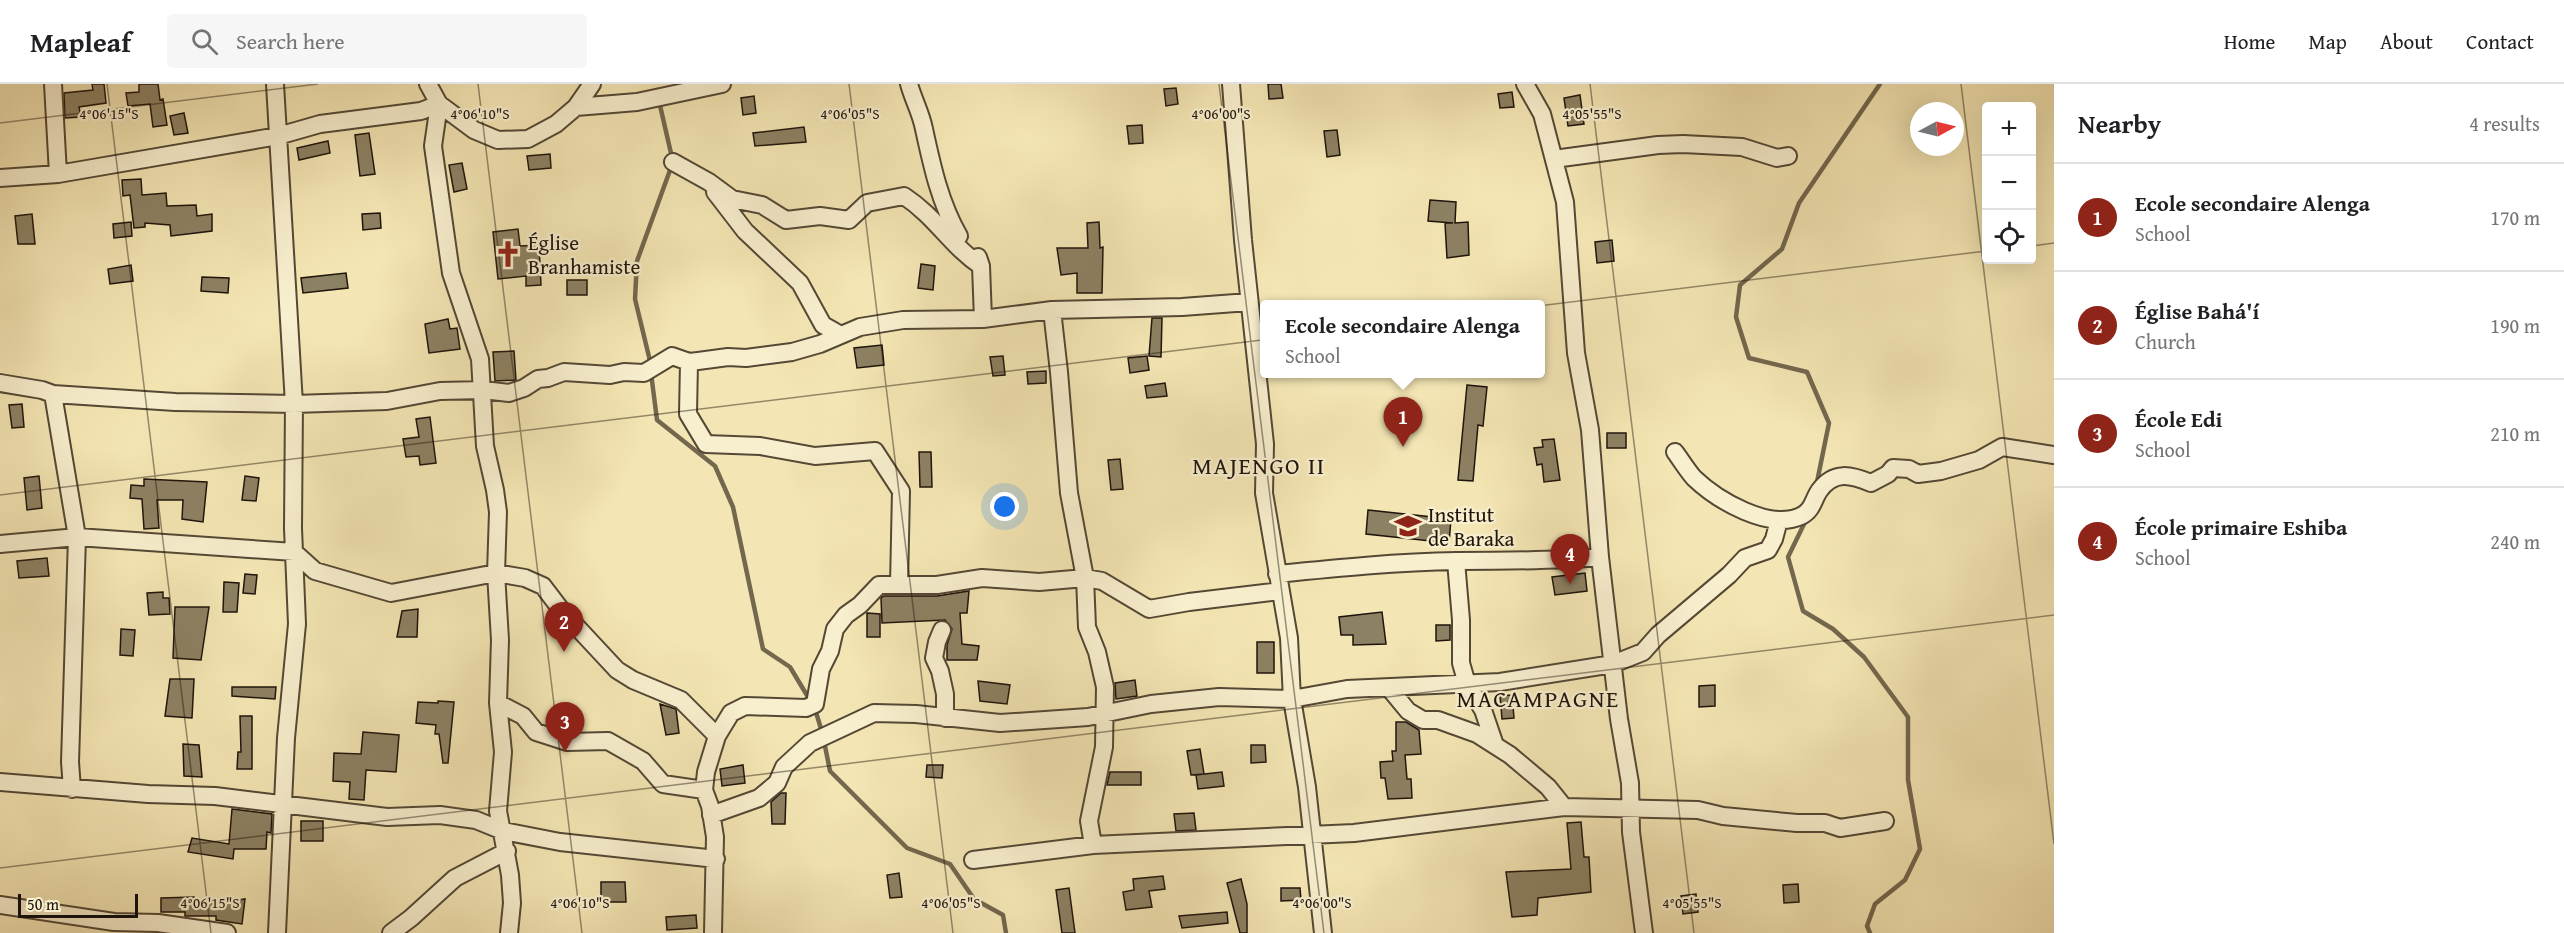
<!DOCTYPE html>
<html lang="en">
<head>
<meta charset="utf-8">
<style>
	body { margin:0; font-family:"Gentium Book Plus",serif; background:#f6f6f6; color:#202124 }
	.controls { position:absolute; right:18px; top:18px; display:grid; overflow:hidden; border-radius:6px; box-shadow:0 6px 24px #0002 }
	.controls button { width:54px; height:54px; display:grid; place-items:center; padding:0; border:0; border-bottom:2px solid #e0e0e0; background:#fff; color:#202124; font:30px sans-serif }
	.compass { position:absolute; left:1910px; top:18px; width:54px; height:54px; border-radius:50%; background:#fff; box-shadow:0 6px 24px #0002; rotate:83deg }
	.scale { position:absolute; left:18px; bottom:15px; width:120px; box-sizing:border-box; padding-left:6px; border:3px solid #1e140b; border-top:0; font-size:16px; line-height:21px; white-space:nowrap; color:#1e140b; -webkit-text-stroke:4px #f8efce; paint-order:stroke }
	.you { position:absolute; left:1005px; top:423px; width:21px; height:21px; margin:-15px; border:4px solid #fff; border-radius:50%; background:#1a73e8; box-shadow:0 0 0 9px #1a73e833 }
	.badge { display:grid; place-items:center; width:39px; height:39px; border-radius:50%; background:#8f2418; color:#fff; font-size:20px; font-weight:700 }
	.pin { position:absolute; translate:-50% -50px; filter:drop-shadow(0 2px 3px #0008) }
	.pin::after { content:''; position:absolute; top:32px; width:21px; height:18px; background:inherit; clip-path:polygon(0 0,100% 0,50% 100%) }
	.popup { position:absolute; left:1260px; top:216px; width:285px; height:78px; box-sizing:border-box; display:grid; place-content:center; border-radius:6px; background:#fff; filter:drop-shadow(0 2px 4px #0005); font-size:20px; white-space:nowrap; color:#757577 }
	.popup b { font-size:22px; color:#202124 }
	.popup::after { content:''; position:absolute; left:50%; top:100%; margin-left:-12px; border:12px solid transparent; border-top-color:#fff }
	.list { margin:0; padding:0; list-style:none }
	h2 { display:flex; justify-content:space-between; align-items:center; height:78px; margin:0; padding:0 24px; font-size:26px }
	h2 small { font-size:20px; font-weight:400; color:#757577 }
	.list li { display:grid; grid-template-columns:39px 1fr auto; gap:18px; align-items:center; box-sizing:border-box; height:108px; padding:0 24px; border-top:2px solid #e0e0e0 }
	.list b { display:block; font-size:22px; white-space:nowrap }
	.list p { margin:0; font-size:20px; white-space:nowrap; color:#757577 }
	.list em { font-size:20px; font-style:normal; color:#757577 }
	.icon { flex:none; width:33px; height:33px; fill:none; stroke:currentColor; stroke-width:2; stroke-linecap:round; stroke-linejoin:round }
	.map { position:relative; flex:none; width:2054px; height:849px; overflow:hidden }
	header { display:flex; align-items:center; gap:36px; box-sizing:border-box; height:84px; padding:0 30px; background:#fff; border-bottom:2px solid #e0e0e0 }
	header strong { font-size:28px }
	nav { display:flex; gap:33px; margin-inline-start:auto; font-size:21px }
	.search { width:420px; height:54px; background:#f6f6f6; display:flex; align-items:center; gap:15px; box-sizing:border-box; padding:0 21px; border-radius:6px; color:#757577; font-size:22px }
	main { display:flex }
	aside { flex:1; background:#fff }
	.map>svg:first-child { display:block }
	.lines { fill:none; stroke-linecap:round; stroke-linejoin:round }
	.stream { stroke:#73674e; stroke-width:4.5 }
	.building { fill:#8d8163; stroke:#1e140b; stroke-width:1.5 }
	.minor-casing { stroke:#544835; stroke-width:20 }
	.minor { stroke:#f8efce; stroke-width:16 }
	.ticks { fill:none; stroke:#1e140b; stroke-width:1.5; stroke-opacity:0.45 }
	.labels { text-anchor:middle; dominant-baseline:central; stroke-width:4.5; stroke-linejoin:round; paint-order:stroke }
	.poi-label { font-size:21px; fill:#1e140b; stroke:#f8efce; text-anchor:start }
	.quarter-label { font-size:24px; letter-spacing:1.5px; fill:#1e140b; stroke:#f8efce }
	.ticks-label { font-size:15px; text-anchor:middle; fill:#1e140b; stroke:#f8efce; stroke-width:4.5; stroke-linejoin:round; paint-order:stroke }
</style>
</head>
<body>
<header>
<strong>Mapleaf</strong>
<div class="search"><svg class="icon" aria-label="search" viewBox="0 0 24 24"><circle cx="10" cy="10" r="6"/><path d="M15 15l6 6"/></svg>Search here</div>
<nav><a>Home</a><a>Map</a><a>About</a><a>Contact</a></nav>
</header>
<main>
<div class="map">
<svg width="2054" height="849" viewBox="0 0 2054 849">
	<rect width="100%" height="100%" fill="#f4e6b4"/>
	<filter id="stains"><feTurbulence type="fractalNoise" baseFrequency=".00333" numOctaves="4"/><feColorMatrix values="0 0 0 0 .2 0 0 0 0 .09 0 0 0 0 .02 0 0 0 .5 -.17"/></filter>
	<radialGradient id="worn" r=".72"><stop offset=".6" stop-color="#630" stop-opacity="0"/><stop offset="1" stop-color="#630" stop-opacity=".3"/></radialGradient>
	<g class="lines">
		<path class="stream" d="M651,281L635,215L637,177L673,78L659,17
			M651,289L657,336L715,382L733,423L763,565L790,583L811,618
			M1816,403L1829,339L1807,288L1749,274L1736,233L1740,201L1782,165L1799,119L1880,0
			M1806,436L1788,473L1803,527L1833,545L1864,573L1908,633V696L1920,765L1905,796L1875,820L1867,842L1870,849
			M815,625L822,648
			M824,657L830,687L907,764L950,780L974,815L1003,831L1006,849"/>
	</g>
	<path class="building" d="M92,0H104L106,19L79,23L81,33L65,34L64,9L93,6Z
		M139,0H158L160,16L163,15L167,41L153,43L150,20L128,22L126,9L139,8Z
		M1268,0H1281L1283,14L1269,15Z
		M1176,4L1178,20L1166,22L1164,5Z
		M1512,8L1514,23L1500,24L1498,10Z
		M1580,11L1584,40L1568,42L1564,14Z
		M754,12L756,29L743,31L741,14Z
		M184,29L188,49L174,51L170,32Z
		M1142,41L1143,59L1129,60L1127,42Z
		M804,43L806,58L755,62L753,49Z
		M1337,46L1340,71L1327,73L1324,47Z
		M369,49L375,90L360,92L355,51Z
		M328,57L330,69L299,76L297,64Z
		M550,70L551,84L529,86L527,72Z
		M462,79L467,105L454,108L449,81Z
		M141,95L142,111L166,109L167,122L196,121L197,132L212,130V147L171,152L170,141L145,139V143L134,144L130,111L123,112L122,96Z
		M1430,116L1456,118L1455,139L1468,138L1469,171L1447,174L1445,139H1453L1428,137Z
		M380,129L381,144L363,146L362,130Z
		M32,130L35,160H18L15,132Z
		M131,138L132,152L114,154L113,140Z
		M1099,138L1100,164L1103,163L1102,209H1077V189L1061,191L1057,164H1088L1087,139Z
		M518,145L520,162L539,161L541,201L526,202V192L498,195L493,148Z
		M1612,156L1614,177L1597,179L1595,158Z
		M921,180L935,182L933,206L918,204Z
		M131,181L133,197L110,200L108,185Z
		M346,189L348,204L303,209L301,194Z
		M202,193L229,194L228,209L201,207Z
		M567,196H587V211H567Z
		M1152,234H1162L1161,273L1149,272Z
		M448,235L450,245L457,244L460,265L429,269L425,240Z
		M882,261L884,281L857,284L854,264Z
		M514,267L516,296L495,297L493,268Z
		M1003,272L1005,291L993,292L990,273Z
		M1147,272L1149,286L1130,289L1128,274Z
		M1046,287V299L1028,300L1027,288Z
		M1165,299L1167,312L1147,314L1145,302Z
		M1467,301L1487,303L1483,342L1478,341L1473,397L1458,396Z
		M22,320L24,343L12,344L9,321Z
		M430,333L436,379L420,381L419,372L406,373L403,355L419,353L416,335Z
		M1607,349H1626V364H1607Z
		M1554,355L1560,396L1544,398L1542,380L1537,381L1534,364L1543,363L1542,356Z
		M919,368H931L932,403H920Z
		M1120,375L1123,405L1111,406L1108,376Z
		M39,392L42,424L27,426L24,394Z
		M245,392L259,394L256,417L242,416Z
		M144,395L207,398L203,438L182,435L183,416H157L159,444L144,445L142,415L130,414L131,401L144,402Z
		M1368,426L1451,435L1449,459L1366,450Z
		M47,474L49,492L19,494L17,477Z
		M1585,489L1587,507L1555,511L1552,493Z
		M245,490L257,491L255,510L243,509Z
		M224,498L239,499L237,528H223Z
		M969,507L967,529H960L962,560L979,562L977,576H947V561L952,545L945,536L882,539L881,514L884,512H937Z
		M163,508V514H169L170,530L149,531L147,509Z
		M175,523H209L201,576L173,574Z
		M418,525L417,553H397L402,527Z
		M1382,528L1386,560L1353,561V551H1341L1339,533Z
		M867,529L880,530V553H867Z
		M1436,541H1450V556L1436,557Z
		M121,545L135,546L133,572L120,571Z
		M1257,558H1274V589H1257Z
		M170,595H194L192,634L165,632Z
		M1135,596L1137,612L1116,615L1115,599Z
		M978,597L1010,601L1007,620L980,617Z
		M1715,601V622L1699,623V602Z
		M232,603H276L275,615L232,612Z
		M1512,611L1514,634L1502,635L1500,612Z
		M438,617L454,618L448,679H443L439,650H435L436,641L416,639L418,618L438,619Z
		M660,620L676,625L679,649L666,651Z
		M240,632H252V685H237L238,668H241Z
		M1396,638H1406L1419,646L1421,670L1405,671L1407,695H1411L1412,714L1388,715L1385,694H1381L1380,678L1393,677L1392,667H1396Z
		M363,648L399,651L396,688L366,686L364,716L349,715L350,698L333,697L334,669L361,670Z
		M183,660L199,661L202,693L184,692Z
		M1251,661H1265L1266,678L1251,679Z
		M1200,665L1204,690L1191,691L1187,667Z
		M743,681L745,699L722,702L720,685Z
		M927,681H943L942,694L926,693Z
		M1110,688H1141V701H1107Z
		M1222,688L1224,702L1198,705L1196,691Z
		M781,709H786L785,740H772L771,718Z
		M232,725L272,730L271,749L267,748L266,765H234L233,775L188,768L192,754L229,760Z
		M1194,729L1196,746L1176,747L1174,730Z
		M301,737H323V757H301Z
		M1581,738L1584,773H1589L1591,808L1538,814L1537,831L1512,833L1506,788L1571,785L1567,739Z
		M899,789L902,813L890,814L887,791Z
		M1163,792L1165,805L1149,807L1152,823L1126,826L1123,808L1134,806L1133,795Z
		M1241,795L1247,820V849H1240L1227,799Z
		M601,798H625L626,818H601Z
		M1798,800L1799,818L1784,819L1783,801Z
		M1069,804L1075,849H1062L1056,806Z
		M1281,804H1300L1301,816L1281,817Z
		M1696,810L1698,828L1683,830L1681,812Z
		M194,813V819H219L245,815L242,840L216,836V832H185V828H161V814Z
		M1227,828L1228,839L1182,844L1179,832Z
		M696,831L697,844L667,846L666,833Z"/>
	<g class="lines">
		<defs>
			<path id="minor" d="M53,0L58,90
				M275,0L294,320L293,444L297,540L286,654L277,849
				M428,0L439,20L474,46L498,56L528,55L556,40L576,23L637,18L722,0
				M909,0C913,15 921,29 924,45C932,82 940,119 959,152
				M1231,0L1243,156L1265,360L1264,409L1289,554L1292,615L1307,703L1323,849
				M1525,0L1542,30L1565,118L1576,269L1590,346L1600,473L1619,635L1630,699L1631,748L1644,849
				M439,20L433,62L451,189L480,275L485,362L495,406L498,428L496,489L500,556L498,619L503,668L498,727L510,791L512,819L509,849
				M576,23L592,0
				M1554,75L1658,61L1683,60L1742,63L1777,74L1788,72
				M673,78L709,98L732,115L762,121L786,136L820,132L849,136L867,119L904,112C936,133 951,162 981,182
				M0,94L58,90L278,52L320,40L421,27L439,20
				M715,108L745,147L800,199L823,241L839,250
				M978,173L981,182L983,235
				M1052,226L1059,288L1069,409L1085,494L1087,543L1097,568L1105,603L1104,663L1089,737L1093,761
				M689,278L688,330L706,360L760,362L815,372L875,367L901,407L899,501
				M0,299L42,306L53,310L175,318L294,320L387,317L440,307L483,306L509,309L524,304L538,295L548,294L564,288L610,291L624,288L644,289L672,272L689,278L698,277L728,273L746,274L792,268L820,260L860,243L903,236L983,235L1052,226L1182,223L1249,218
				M53,310L77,453L70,678L72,705
				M1675,368C1681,376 1687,386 1694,394C1717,416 1769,447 1801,432C1813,426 1813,416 1819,407C1834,386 1851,391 1871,399L1888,390L1893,384L1909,385L1918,390L1941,387L1979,376L2002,363L2054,371
				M0,460L77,453L294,468L315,487L391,509L496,489L525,494L543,502L562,527L617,586L633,596L681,616L717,652
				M1456,477L1461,536V579L1467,600L1483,626L1495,661
				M1277,490C1337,484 1397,478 1457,477C1505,477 1552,477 1600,473
				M942,546L937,558L934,574L940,587L945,610V634
				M1389,604L1408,627L1423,636H1438L1477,650L1510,671L1548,703L1564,723
				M498,619L523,632L536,648L567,658L608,657L643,677L663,700L704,706
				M0,698L148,710L215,712L387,733L440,731L476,736L503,747L560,758L716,775
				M711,731L759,714L777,699L784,683L810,659L874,629L916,630L1000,639L1088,633L1151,620L1219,613L1292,615L1347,605L1500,598L1613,580L1643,568L1658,551L1729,491L1745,474L1768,466L1774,455L1779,436
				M973,776L1093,761L1354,749L1564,723L1698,726L1723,732L1797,739H1825L1840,744L1885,737
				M0,821L114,838L158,839L227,849
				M391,849L411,834L455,794L507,767
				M713,849L715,753L710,722L704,706L706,688L717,652L731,629L745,622L806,624L815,620L821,585L830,567L835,545L846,531L860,521L879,501H937L982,494L1039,498L1085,494L1102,497L1149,525L1189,518L1280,507"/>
		</defs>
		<use href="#minor" class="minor-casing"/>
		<use href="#minor" class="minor"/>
	</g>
	<path class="ticks" d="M107,0L211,849M478,0L582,849M849,0L953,849M1219,0L1324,849M1590,0L1694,849M1961,0L2054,760M0,39L318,0M2032,162L2054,159M0,411L1986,167M0,784L2054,531"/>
	<defs>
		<symbol id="church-bare" viewBox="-9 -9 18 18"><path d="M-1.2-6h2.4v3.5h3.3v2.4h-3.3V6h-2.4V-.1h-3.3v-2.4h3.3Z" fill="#8f2418" stroke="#f8efce" stroke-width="2.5" paint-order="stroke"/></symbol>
		<symbol id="school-bare" viewBox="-9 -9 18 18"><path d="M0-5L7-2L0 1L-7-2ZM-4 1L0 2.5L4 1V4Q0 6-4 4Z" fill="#8f2418" stroke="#f8efce" stroke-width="2.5" paint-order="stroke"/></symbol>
	</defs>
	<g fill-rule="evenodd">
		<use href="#church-bare" x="489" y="151" width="38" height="38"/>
		<use href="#school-bare" x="1389" y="423" width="38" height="38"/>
	</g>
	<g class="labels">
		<g class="poi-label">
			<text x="528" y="158">Église<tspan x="528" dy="24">Branhamiste</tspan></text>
			<text x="1428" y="430">Institut<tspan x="1428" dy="24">de Baraka</tspan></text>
		</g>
		<g class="quarter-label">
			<text x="1259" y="381">MAJENGO II</text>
			<text x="1538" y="614">MACAMPAGNE</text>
		</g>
	</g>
	<g class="ticks-label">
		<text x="109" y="35">4°06'15"S</text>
		<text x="480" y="35">4°06'10"S</text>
		<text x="850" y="35">4°06'05"S</text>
		<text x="1221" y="35">4°06'00"S</text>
		<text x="1592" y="35">4°05'55"S</text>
		<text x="210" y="824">4°06'15"S</text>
		<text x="580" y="824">4°06'10"S</text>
		<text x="951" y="824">4°06'05"S</text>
		<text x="1322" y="824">4°06'00"S</text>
		<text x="1692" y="824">4°05'55"S</text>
	</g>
	<rect width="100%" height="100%" filter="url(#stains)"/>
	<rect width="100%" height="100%" fill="url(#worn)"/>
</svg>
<div class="controls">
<button>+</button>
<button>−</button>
<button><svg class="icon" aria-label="locate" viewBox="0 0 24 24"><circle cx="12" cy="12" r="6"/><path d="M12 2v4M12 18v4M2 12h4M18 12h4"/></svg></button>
</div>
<svg class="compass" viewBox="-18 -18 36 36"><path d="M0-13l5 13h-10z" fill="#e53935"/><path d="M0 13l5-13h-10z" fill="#757577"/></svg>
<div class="scale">50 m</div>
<div class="you"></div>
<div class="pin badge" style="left:1403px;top:363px">1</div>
<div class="popup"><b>Ecole secondaire Alenga</b>School</div>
<div class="pin badge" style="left:564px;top:568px">2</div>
<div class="pin badge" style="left:565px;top:668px">3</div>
<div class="pin badge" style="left:1570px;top:500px">4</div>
</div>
<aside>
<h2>Nearby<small>4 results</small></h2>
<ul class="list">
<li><span class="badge">1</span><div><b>Ecole secondaire Alenga</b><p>School</p></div><em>170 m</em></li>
<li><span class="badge">2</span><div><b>Église Bahá'í</b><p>Church</p></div><em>190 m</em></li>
<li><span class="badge">3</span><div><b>École Edi</b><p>School</p></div><em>210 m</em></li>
<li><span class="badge">4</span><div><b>École primaire Eshiba</b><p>School</p></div><em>240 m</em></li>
</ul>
</aside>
</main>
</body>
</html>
